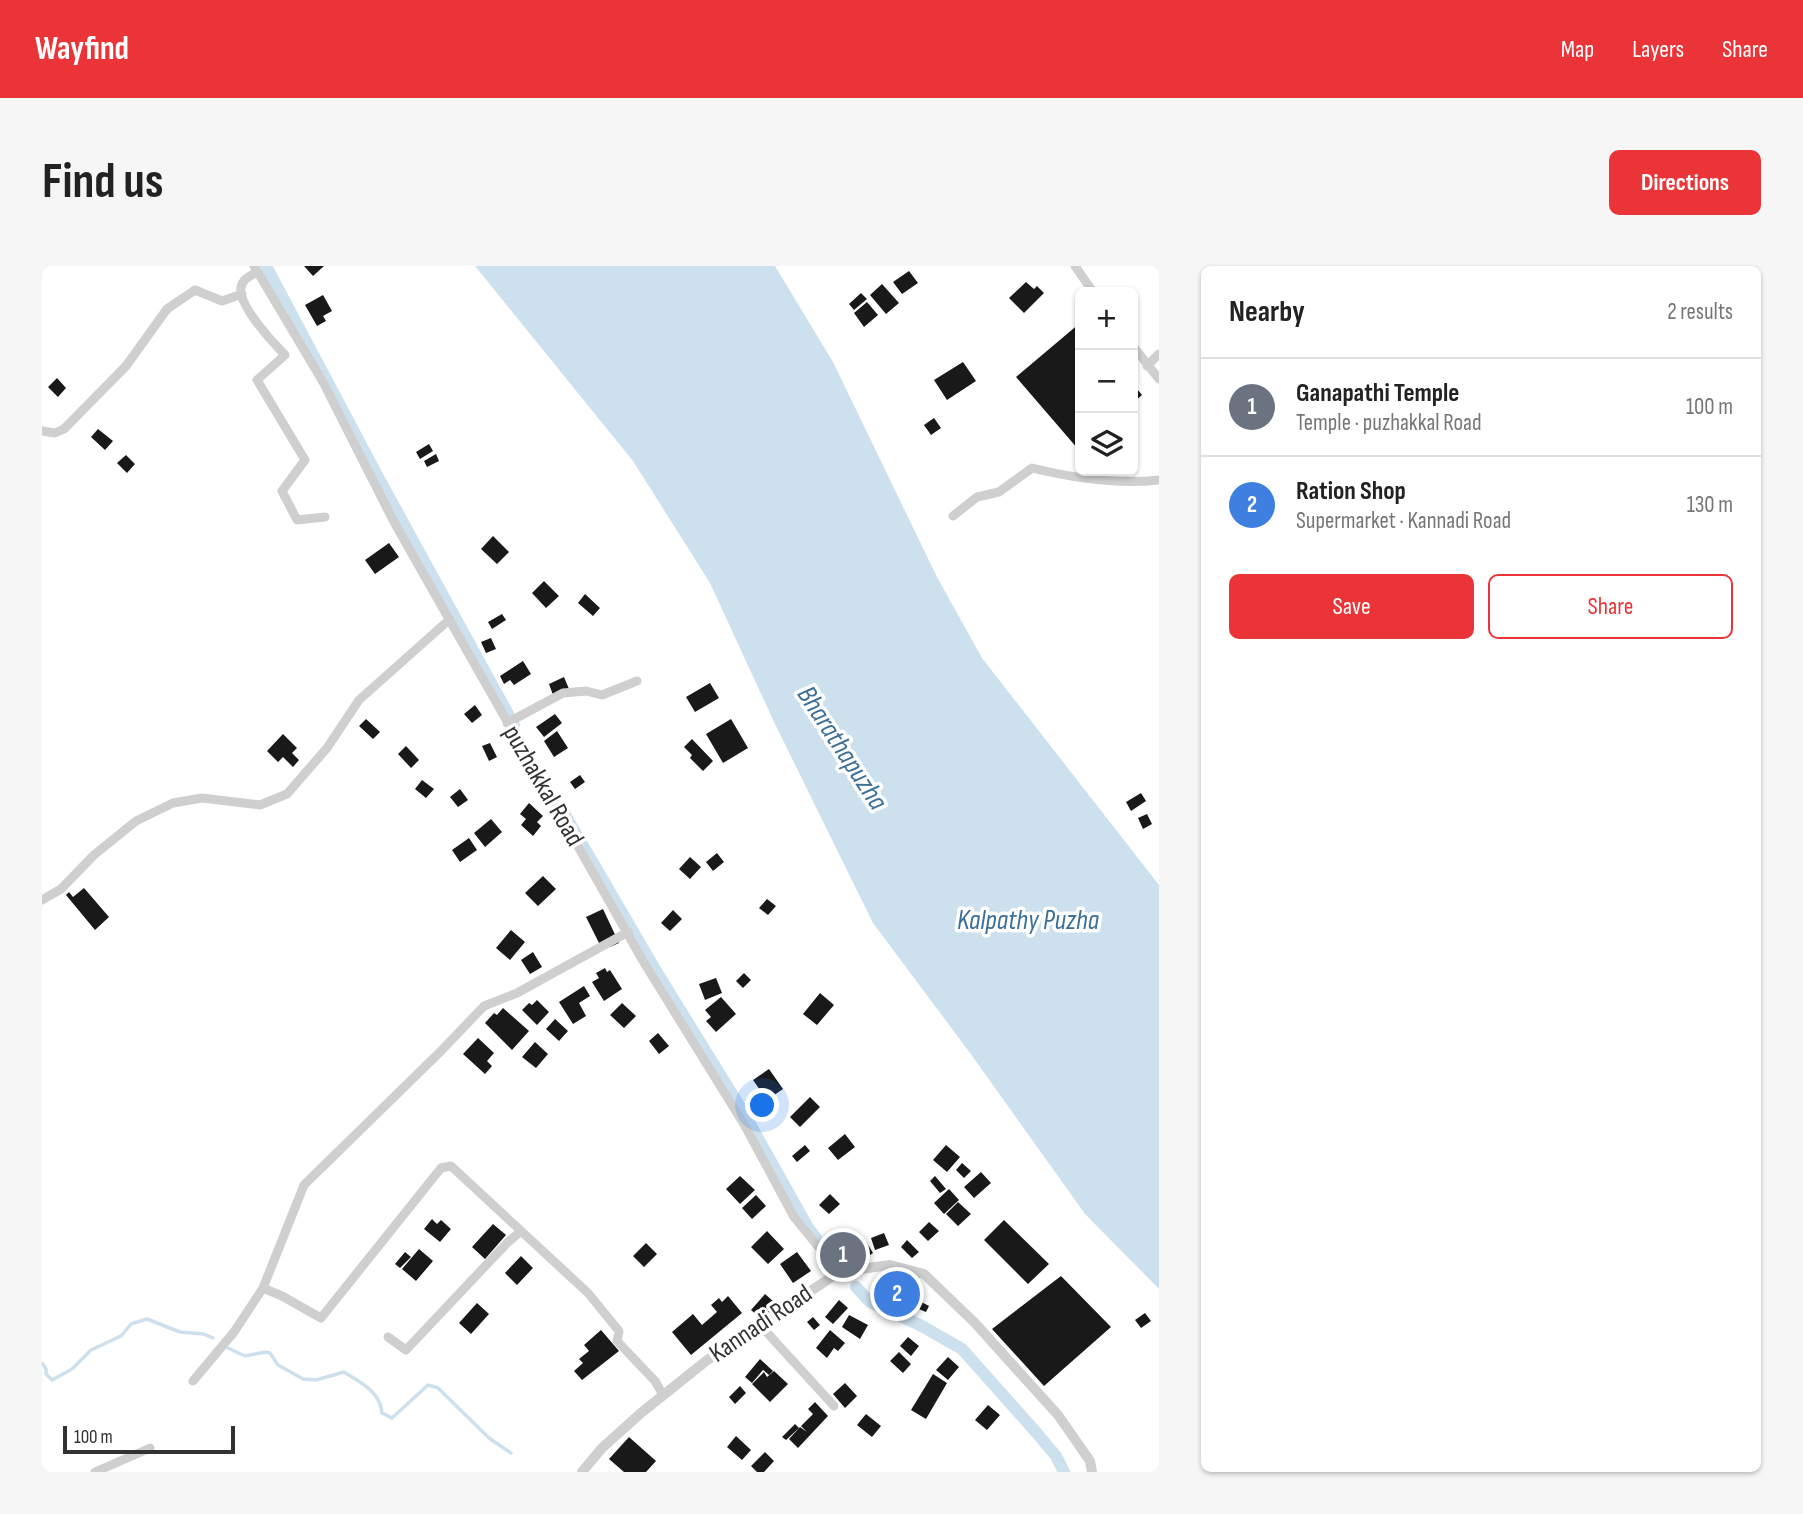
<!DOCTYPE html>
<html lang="en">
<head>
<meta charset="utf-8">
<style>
	body { margin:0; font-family:"Sofia Sans Condensed",sans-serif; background:#f6f6f6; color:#222 }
	.controls { position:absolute; right:21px; top:21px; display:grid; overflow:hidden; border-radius:10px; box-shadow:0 2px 5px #0004 }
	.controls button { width:63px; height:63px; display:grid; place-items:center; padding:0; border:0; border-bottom:2px solid #e0e0e0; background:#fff; color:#222; font:35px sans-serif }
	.scale { position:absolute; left:21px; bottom:18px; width:172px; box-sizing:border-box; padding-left:7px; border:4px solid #323232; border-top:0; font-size:19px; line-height:24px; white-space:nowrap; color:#323232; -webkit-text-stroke:5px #fff; paint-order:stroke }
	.you { position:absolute; left:721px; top:840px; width:24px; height:24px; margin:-18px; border:5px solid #fff; border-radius:50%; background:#1a73e8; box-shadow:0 0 0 10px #1a73e833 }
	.badge { display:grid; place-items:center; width:46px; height:46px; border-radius:50%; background:#ea3438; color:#fff; font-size:23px; font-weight:700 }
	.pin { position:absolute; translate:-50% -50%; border:4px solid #fff; box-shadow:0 2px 7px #0006 }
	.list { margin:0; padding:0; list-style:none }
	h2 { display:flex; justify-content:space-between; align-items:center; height:91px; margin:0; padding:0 28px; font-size:30px }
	h2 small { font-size:23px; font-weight:400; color:#767676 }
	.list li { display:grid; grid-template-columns:46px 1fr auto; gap:21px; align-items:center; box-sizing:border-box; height:98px; padding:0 28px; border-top:2px solid #e0e0e0 }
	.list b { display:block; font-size:26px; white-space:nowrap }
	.list p { margin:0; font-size:23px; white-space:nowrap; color:#767676 }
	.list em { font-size:23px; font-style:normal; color:#767676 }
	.actions { display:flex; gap:14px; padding:21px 28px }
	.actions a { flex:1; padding:16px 0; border:2px solid #ea3438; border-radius:10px; text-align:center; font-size:24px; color:#ea3438 }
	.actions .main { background:#ea3438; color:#fff }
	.icon { flex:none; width:38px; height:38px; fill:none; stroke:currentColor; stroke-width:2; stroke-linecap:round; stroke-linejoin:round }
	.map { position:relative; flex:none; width:1117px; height:1206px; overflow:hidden; border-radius:10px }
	header { display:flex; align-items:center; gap:42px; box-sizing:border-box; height:98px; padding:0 35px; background:#ea3438; color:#fff }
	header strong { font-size:33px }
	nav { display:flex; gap:38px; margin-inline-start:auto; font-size:24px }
	.intro { display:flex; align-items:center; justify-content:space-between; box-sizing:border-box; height:168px; padding:0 42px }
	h1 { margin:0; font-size:49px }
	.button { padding:18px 32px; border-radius:10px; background:#ea3438; color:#fff; font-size:24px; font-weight:700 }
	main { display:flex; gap:42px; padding:0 42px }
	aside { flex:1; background:#fff; border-radius:10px; box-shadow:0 2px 5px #0004 }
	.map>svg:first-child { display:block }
	.water { fill:#cde0ee }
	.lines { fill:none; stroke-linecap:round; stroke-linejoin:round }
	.stream { stroke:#cde0ee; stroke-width:3.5 }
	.canal { stroke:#cde0ee; stroke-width:12 }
	.building { fill:#191919 }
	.minor { stroke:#cfcfcf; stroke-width:9 }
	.tertiary { stroke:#cfcfcf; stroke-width:10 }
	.labels { text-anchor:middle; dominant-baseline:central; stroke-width:7; stroke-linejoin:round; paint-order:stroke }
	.street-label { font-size:26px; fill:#323232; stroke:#fff }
	.water-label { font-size:28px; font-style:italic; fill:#3d7098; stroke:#fff }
</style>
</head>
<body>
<header>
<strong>Wayfind</strong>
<nav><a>Map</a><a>Layers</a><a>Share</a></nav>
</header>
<div class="intro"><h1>Find us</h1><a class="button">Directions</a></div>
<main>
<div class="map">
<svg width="1117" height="1206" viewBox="0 0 1117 1206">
	<rect width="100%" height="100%" fill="#fff"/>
	<path class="water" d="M433,0H733L791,96L895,311L940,392L1117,619V1023L1043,948L928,787L831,657L733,458L668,317L591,195Z"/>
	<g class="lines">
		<path class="stream" d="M186,1082L203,1090L223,1086L228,1087L236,1099L261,1113L274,1114L302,1106C319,1117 338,1125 340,1147L350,1152L386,1119L396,1122L447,1172L469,1187
			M0,1097L4,1103V1108L10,1114L30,1103L49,1084L79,1070L89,1058L105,1053L138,1066L162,1068L171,1072"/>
		<path class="canal" d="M224,0L336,211L472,459
			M519,542L614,705L703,849L765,960L774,972
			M814,1021L828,1036L878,1059L920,1083L993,1165L1014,1190L1022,1206"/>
	</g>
	<path class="building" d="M262,0H282L271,10Z
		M867,5L876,17L860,28L851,16Z
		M984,16L992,23L995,20L1002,27L982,47L967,32Z
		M840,18L857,37L844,48L828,29Z
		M819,27L825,33L812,44L807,38Z
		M281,29L290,45L281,50L284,55L275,60L263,39Z
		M825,36L836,49L822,61L812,47Z
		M1038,57V181L1036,183L974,111Z
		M921,96L934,115L905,134L892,114Z
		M15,112L24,122L16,131L6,121Z
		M1091,118L1100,129L1091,137Z
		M892,152L899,162L889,169L882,159Z
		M56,163L71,175L63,184L49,171Z
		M387,178L391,185L378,193L374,186Z
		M394,188L397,195L385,201L382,195Z
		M84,189L93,198L85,207L75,197Z
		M451,270L467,286L455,298L439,283Z
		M347,277L357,291L333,308L323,294Z
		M502,315L517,330L504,342L490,327Z
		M543,328L558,342L551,350L536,337Z
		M460,348L464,354L450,363L446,356Z
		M449,372L454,383L444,387L439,376Z
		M481,395L489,408L472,419L468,414L462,418L458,410Z
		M522,411L527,423L511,429L507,418Z
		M668,417L677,432L653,446L644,431Z
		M433,439L440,449L430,457L422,448Z
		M513,448L520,457L502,471L494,461Z
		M324,453L338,466L331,473L317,460Z
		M689,453L706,482L681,497L664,468Z
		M515,465L526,482L512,491L502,475Z
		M241,468L255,482L250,487L257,494L251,501L241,491L236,496L225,485Z
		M650,473L671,495L661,505L648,492L650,489L642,481Z
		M448,477L455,491L447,495L440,480Z
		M364,480L377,494L369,502L356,488Z
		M538,509L543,516L533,523L528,516Z
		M380,514L392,523L384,532L373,523Z
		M418,523L426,534L416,541L408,531Z
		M1099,527L1104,535L1089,545L1084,536Z
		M487,537L501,550L495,556L499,560L491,570L479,559L484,553L478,548Z
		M1105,548L1110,558L1101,563L1096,552Z
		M449,553L460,566L443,581L432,567Z
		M427,572L435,584L418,596L410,584Z
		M675,587L682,596L671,605L664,596Z
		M648,591L659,601L648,613L637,603Z
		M501,610L514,623L496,640L483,627Z
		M42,622L67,651L53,664L24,629L27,626L31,631Z
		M725,633L734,640L726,649L717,642Z
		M561,643L577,677L568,681L558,679L544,651Z
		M631,644L640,653L628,665L619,657Z
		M469,664L483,676L468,694L454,682Z
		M491,686L500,701L488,708L479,694Z
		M563,702L565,706L568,704L580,723L562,735L550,716L557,712L554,707Z
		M702,707L709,714L701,722L694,715Z
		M674,712L680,727L663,734L657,718Z
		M542,720L548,730L537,737L544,750L531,758L517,736Z
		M778,727L792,739L775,759L761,748Z
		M679,731L694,748L674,766L664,755L669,751L663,744Z
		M495,734L507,746L495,759L480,744L487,737L490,739Z
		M580,737L594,750L582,762L568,749Z
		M461,742L487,765L470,784L443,757L452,747L455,749Z
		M513,753L526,765L517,775L504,763Z
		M616,767L627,780L617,788L607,775Z
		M436,772L452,787L445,795L450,800L443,808L421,788Z
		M493,776L506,788L494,802L480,791Z
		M727,803L741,823L725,834L711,814Z
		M768,831L778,841L758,861L748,851Z
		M803,868L813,881L796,894L786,882Z
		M763,879L768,885L755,896L750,890Z
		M904,879L918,891L905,906L891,894Z
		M920,897L929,905L922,912L914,904Z
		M939,906L949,917L932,932L922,921Z
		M698,910L713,924L698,938L684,923Z
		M893,910L904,923L898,927L888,915Z
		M907,923L917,934L902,948L892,937Z
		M788,928L798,938L787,948L777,939Z
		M714,929L724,940L710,953L700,942Z
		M916,936L929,948L916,960L904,948Z
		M390,953L395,958L399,954L409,963L398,976L382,963Z
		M962,954L1007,998L986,1018L942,974Z
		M887,956L897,965L886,975L877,966Z
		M451,958L464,969L443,993L430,981Z
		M725,965L742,983L726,998L709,981Z
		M842,967L847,979L833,984L829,972Z
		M865,974L877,986L870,992L859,981Z
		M604,977L615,988L602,1001L591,990Z
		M825,977L831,987L822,993L816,982Z
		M377,983L391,995L374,1015L360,1003Z
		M804,983L808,993L798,995L794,986Z
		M363,986L369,991L358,1002L353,998Z
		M755,986L769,1005L751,1017L738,998Z
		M479,990L491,1002L475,1019L463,1007Z
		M1019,1010L1069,1061L1002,1120L950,1063Z
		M832,1019L860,1026L887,1040L884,1046L831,1024Z
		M723,1028L740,1043L726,1058L709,1044Z
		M686,1030L700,1047L649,1089L630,1066L651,1048L660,1059L675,1046L669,1039L677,1032L680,1036Z
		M797,1034L806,1042L791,1058L783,1051Z
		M435,1037L447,1048L429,1068L417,1057Z
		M1103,1047L1109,1055L1099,1062L1093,1054Z
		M807,1049L826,1059L818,1073L800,1061Z
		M771,1051L778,1059L772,1064L765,1056Z
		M559,1064L577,1085L540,1114L532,1105L541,1097L537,1093L547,1085L542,1079Z
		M788,1064L803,1077L796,1085L792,1082L785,1092L774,1082Z
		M866,1071L877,1080L869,1090L858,1080Z
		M857,1086L869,1098L861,1107L848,1095Z
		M906,1091L917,1101L906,1114L894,1104Z
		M718,1093L731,1105L727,1109L719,1102L721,1104L710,1117L703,1111Z
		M732,1105L746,1118L728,1136L710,1118L722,1106L725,1111Z
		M891,1108L905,1117L884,1153L869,1144Z
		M803,1117L815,1130L803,1142L791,1128Z
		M698,1120L704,1127L693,1138L687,1131Z
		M773,1136L786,1150L756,1182L747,1173L758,1161L765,1166L759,1160L771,1148L766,1143Z
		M946,1139L958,1149L945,1164L933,1154Z
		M824,1148L839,1160L830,1171L815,1159Z
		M753,1158L757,1162L744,1174L740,1171Z
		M694,1170L709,1184L700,1194L685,1181Z
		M587,1171L614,1195L604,1206H582L567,1193Z
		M723,1186L732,1195L722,1206H715L709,1200Z"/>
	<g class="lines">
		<path class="minor" d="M212,0L281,116L352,256L601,695L703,860L752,951L797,1006
			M1033,0L1051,26
			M215,6C208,10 200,13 199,22C196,39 231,77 243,89L215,114L263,194L240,225L255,254L283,251
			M1091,80L1117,113
			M1105,100L1117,88
			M0,165L13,167L22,163L84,100L125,43L153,24L180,35L200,28
			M911,250L935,231L957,226L990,202C1031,212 1075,219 1117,214
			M465,457L521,427L544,425L560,429L595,415
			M0,634L19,623L52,589L94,555L131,537L160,532L218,539L245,528L285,482L317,434L408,353
			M221,1022L262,919L399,785L442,740L475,727L586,666
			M719,1060L792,1140
			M346,1071L364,1084L465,977L479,965
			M151,1115L192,1066L221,1022L240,1030L279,1052L399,902L409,900L546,1027L577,1065L575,1075L613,1115L621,1129
			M53,1206L108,1182"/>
		<path class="tertiary" d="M540,1206L560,1182L599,1147L664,1095L797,1006L848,999L882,1008L933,1057L1016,1149L1048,1195L1050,1206"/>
	</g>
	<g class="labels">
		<g class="street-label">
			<text transform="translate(501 520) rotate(60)">puzhakkal Road</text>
			<text transform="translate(719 1058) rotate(-34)">Kannadi Road</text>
		</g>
		<g class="water-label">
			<text transform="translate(800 482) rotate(57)">Bharathapuzha</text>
			<text x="986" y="654">Kalpathy Puzha</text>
		</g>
	</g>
</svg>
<div class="controls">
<button>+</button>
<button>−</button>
<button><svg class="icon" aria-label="layers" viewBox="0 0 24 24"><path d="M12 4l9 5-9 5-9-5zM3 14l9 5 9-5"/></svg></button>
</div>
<div class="scale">100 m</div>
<div class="you"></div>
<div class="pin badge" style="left:801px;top:989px;background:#6b7280">1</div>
<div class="pin badge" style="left:855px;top:1028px;background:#3f7fe0">2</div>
</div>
<aside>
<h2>Nearby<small>2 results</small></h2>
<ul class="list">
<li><span class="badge" style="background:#6b7280">1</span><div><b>Ganapathi Temple</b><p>Temple · puzhakkal Road</p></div><em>100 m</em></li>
<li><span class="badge" style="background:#3f7fe0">2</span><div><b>Ration Shop</b><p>Supermarket · Kannadi Road</p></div><em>130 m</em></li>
</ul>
<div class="actions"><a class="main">Save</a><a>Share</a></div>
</aside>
</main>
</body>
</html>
